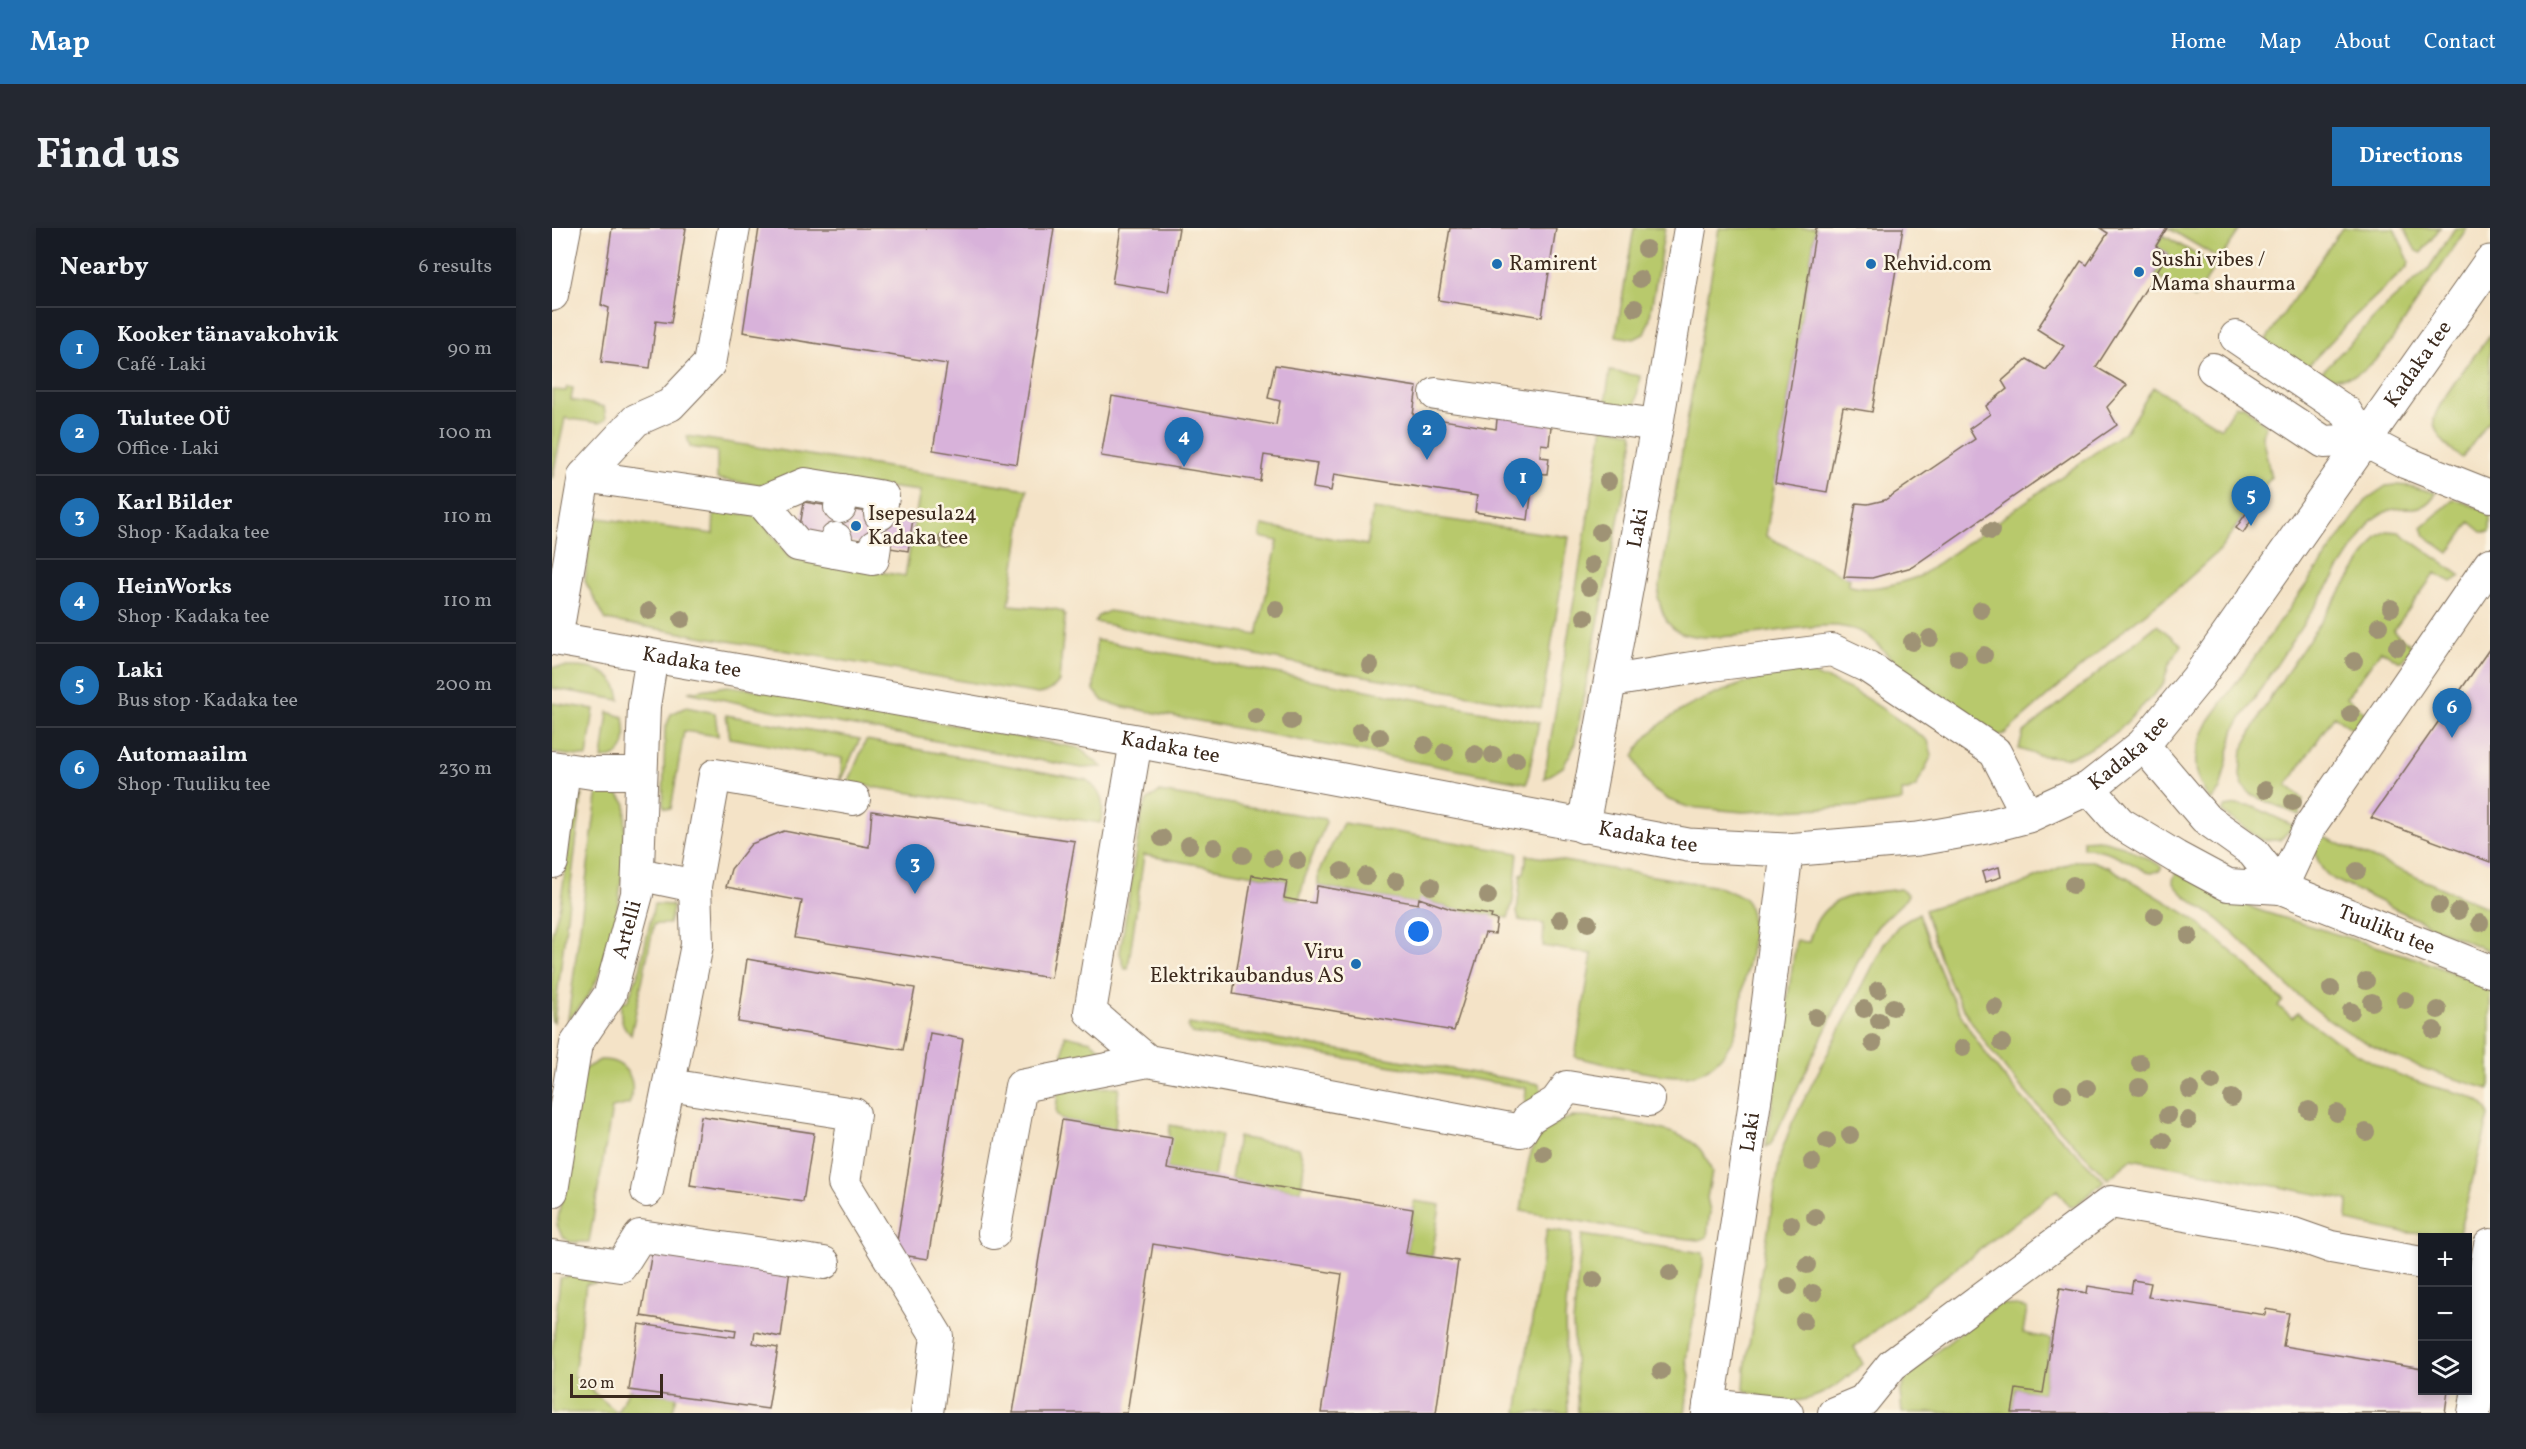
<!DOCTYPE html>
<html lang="en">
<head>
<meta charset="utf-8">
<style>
	body { margin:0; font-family:Vollkorn,serif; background:#242831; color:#f1f3f6 }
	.controls { position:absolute; right:18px; bottom:18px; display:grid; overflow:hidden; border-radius:0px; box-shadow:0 3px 9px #0003 }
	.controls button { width:54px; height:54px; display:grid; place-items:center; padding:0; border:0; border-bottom:2px solid #363941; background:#171b24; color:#f1f3f6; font:30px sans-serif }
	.scale { position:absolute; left:18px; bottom:15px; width:93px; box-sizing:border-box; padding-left:6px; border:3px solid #3b2a1e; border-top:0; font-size:16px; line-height:21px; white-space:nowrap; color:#3b2a1e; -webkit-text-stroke:4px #fcf5e5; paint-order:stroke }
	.you { position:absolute; left:867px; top:704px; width:21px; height:21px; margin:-15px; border:4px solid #fff; border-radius:50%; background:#1a73e8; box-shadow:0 0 0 9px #1a73e833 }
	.badge { display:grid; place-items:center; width:39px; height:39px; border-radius:50%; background:#1f6fb2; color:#fff; font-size:20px; font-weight:700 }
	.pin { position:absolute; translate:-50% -50px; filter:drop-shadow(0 2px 3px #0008) }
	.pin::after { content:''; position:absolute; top:32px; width:21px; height:18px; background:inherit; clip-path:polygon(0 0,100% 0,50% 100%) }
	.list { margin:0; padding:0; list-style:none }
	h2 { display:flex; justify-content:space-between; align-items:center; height:78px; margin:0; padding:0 24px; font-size:26px }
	h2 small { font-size:20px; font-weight:400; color:#9ea1a6 }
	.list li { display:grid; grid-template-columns:39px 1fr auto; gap:18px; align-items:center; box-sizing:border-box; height:84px; padding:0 24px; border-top:2px solid #363941 }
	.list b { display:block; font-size:22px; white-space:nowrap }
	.list p { margin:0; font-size:20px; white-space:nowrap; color:#9ea1a6 }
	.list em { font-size:20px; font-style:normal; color:#9ea1a6 }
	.icon { flex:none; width:33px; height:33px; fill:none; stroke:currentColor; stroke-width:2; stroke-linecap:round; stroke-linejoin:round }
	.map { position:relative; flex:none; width:1938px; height:1185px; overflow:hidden; border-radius:0px }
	header { display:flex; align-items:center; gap:36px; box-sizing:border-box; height:84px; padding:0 30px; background:#1f6fb2; color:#fff }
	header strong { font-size:28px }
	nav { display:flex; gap:33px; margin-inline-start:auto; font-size:21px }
	.intro { display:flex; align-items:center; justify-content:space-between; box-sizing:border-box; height:144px; padding:0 36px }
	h1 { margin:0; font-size:42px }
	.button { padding:15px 27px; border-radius:0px; background:#1f6fb2; color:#fff; font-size:21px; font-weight:700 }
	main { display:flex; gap:36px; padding:0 36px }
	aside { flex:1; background:#171b24; border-radius:0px; box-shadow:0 3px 9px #0003 }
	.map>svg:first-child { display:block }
	.green { fill:#b8c96c; stroke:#7a7a45; stroke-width:1.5 }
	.building { fill:#d8b2da }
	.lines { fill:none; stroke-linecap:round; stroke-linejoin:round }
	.minor-casing { stroke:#7c6b59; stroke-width:34 }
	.major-casing { stroke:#7c6b59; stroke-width:35 }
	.minor { stroke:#fff; stroke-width:32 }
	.major { stroke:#fff; stroke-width:33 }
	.tree { fill:#9f9375 }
	.poi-dot { fill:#1f6fb2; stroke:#fcf5e5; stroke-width:2 }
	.labels { text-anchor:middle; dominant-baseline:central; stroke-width:5; stroke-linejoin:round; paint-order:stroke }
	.poi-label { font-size:21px; fill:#3b2a1e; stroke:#fcf5e5; text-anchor:start }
	.street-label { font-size:21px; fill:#3b2a1e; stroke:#fcf5e5 }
</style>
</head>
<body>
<header>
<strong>Map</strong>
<nav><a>Home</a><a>Map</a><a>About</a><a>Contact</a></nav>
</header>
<div class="intro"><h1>Find us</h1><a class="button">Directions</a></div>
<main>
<aside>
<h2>Nearby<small>6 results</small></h2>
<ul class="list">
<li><span class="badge">1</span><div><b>Kooker tänavakohvik</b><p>Café · Laki</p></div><em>90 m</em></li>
<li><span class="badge">2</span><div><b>Tulutee OÜ</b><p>Office · Laki</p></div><em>100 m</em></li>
<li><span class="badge">3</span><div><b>Karl Bilder</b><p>Shop · Kadaka tee</p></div><em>110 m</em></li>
<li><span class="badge">4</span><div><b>HeinWorks</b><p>Shop · Kadaka tee</p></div><em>110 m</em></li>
<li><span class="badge">5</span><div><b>Laki</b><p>Bus stop · Kadaka tee</p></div><em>200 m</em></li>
<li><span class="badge">6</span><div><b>Automaailm</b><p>Shop · Tuuliku tee</p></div><em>230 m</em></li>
</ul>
</aside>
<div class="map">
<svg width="1938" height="1185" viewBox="0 0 1938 1185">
	<rect width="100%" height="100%" fill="#fcf5e5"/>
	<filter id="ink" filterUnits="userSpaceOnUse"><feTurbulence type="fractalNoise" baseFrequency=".0167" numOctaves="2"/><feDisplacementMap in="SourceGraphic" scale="12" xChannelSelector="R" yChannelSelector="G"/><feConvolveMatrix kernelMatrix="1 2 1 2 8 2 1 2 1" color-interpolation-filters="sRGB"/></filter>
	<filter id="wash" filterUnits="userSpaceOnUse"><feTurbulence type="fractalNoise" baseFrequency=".008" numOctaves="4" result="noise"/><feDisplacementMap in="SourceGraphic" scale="24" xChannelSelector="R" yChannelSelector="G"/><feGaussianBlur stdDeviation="1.35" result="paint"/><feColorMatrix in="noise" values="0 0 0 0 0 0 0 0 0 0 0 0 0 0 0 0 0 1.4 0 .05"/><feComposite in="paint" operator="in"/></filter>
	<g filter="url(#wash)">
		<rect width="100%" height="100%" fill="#f4e3c7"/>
		<path class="green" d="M1082,0H1113L1097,94L1092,106L1082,111L1064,108Z
			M1167,0H1264L1214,308L1298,351L1296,357C1318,365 1347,355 1368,348L1575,202L1601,159L1669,200L1683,178H1692L1714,197L1710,207L1719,249L1668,322L1627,359L1574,400L1452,506L1445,508C1412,485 1379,463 1348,439C1336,429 1325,413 1311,405C1305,401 1292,399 1285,398C1247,394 1142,425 1119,398C1111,390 1109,379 1106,369Z
			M1616,0H1689L1668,31Z
			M1790,0H1842L1857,33L1856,38L1802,89L1752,142L1715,114V110Z
			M1852,0H1888L1869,25L1864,23Z
			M1903,0H1915L1833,122C1812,146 1798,154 1766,148L1834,78L1877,40Z
			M1611,7L1664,38L1642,70L1603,47L1616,26L1604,18Z
			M1938,107V192L1910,230C1899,221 1883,210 1882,193C1881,179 1927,122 1938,107Z
			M1058,143L1088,148L1083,181L1053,176Z
			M15,159L21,160L19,172L52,179L54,191L48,195L13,190L0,251V162L14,163Z
			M1051,199L1080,204L1082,212L1022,519L1011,539L992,551Z
			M135,208L475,261L457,377L503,381L510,383L513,388L507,453C501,461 497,464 486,466L54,392L33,353L40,289L161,306L162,282L206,288L238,330L353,348L368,263L259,250L207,257L165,251V223L138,219Z
			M1843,257L1858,258L1884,265C1869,289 1856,275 1836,283C1830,285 1824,290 1819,293L1683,500L1668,562L1659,573C1637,545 1641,523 1657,493L1815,271L1834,258Z
			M1902,271L1938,284V304H1930L1918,294L1897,325L1873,308L1870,299Z
			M821,281L1017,309L989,480L768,440L543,394L546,388L557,383L705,407L726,313L708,309L710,297L815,317Z
			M1835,303L1847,304L1909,348L1900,354L1883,345L1841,403L1860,418L1850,433H1846L1829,422L1795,469L1813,485L1802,499L1799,500L1782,488L1735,557L1751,571L1747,587L1699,567L1691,558L1688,548L1690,522L1716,473L1825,309Z
			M1605,397L1630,417L1617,436L1611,457L1566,503L1534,523L1514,530L1485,527L1467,521L1471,505Z
			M544,412L987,494L975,555L567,478L551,473L542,462Z
			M0,439C29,439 64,435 68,472L0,460Z
			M1231,442C1290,446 1329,480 1376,513L1380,527L1364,559L1356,563H1350V573L1313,578L1191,584L1136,579L1117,572L1101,562L1092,551L1082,528C1105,480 1184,458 1231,442Z
			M175,458L215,463L527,520L550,539L530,540L243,487L136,464Z
			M0,475L42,481L35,529L0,525Z
			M134,479L163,485L166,508L132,503L119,581L113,580L111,577L113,502L119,486Z
			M56,484L72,489C75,511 77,528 50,531Z
			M174,487L308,511L288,553L290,530L178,510Z
			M314,512L535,552C550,565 554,576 548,595L296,555Z
			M46,561L65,565L74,576C72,639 68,747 16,791Z
			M607,564L773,591L774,594L754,644L747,673L732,670L735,653L592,627L576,741H573L568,725L590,584L595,573Z
			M30,567L2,794L0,793V705L8,677L24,572Z
			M1686,577L1702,579L1742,598L1728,612H1710L1670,584L1673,579Z
			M791,595L966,625L961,673L956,690L899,681L868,670L866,676L766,658V645Z
			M1767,607L1938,681V723L1881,699L1779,650C1765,638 1760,625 1767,607Z
			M1546,611L1571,618L1610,638L1608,642L1600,645L1595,644C1575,633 1554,619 1531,620V612Z
			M975,627L1167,659L1193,670C1207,696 1198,726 1192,754C1189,770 1188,795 1182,808C1175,824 1162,840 1144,846C1119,854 1051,835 1023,829L1040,726L991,718L992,696L967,692L965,684L969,646L972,645Z
			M1523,633H1540L1558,640L1641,690L1697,739L1731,773L1726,778L1740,790L1746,785C1785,816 1828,842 1875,857C1894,864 1934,865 1937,888L1906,1009L1848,1004L1795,993L1796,972L1580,931L1556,951C1504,897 1446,843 1409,776C1392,747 1383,714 1373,682L1417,668L1465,658Z
			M1624,644L1668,667L1709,683L1869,732L1938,760V861C1871,843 1813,822 1758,777C1726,752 1699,720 1668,693C1657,684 1622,664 1621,652Z
			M1348,661L1356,667L1353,672L1326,698L1317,711L1219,916L1214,919L1244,713L1257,714C1268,664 1305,667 1348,661Z
			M102,676L120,677L121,681L117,696H102L79,807C69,798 67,785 70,772L75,774L88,741Z
			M1367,685C1381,725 1395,766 1418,802C1453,859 1506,906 1552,953L1523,978L1518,979L1505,962L1302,1119L1311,1136C1270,1171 1246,1185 1192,1162L1193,1141L1229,925L1240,895L1332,716L1346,698Z
			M637,796L987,856L991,866L975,876L973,874L974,860L640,805L636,800Z
			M513,807L539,813L556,827L510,837Z
			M48,832C73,831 87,852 77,876L60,880L37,1014H18L10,1008L5,997L29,850L32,841Z
			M567,859L563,901L510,892L504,885L506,861Z
			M1020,889C1050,889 1127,898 1147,920C1153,927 1157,936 1160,944L1155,970L1158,983L1155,1009L1147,1012L1112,1008L969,983C977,939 971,904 1020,889Z
			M618,897L669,907L662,949L615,941Z
			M686,909L747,920L752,936L749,963L679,951Z
			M862,973L888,977L880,1029L854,1025Z
			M995,1001L1020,1005L1013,1092L1016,1185H965Z
			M1030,1007L1151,1025L1152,1033L1134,1131L1138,1148L1133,1185H1026L1021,1095Z
			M26,1046L44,1047L43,1055L34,1056L22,1148L65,1184L77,1162L125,1168L120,1185H0V1126L8,1050Z
			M1447,1075L1475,1080L1471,1105L1499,1111L1491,1165L1464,1161L1460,1185H1350L1348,1164L1357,1145Z"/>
		<g id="blocks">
			<path class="building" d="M60,0H134L119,95L104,93L98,140L49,134L57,80L49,77Z
				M207,0H502L465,236L381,222L395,136L191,104Z
				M569,0H627L616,64L560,55Z
				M898,0H1004L990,89L886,72Z
				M1264,0H1351L1320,184L1291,179L1275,264L1223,255Z
				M1548,0H1615L1604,18L1616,26L1544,139L1575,157L1555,179L1565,197L1360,339L1320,350L1292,349L1304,275L1316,276L1333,272L1423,211L1417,201L1438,186L1434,178L1455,161L1450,153L1475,131L1494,142L1512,118L1485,101L1529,33L1535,37L1556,5Z
				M723,137L865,159L861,187L944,201L946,182L1000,189L997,217L989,216L988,229L997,230L995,246L982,245L976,292L923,284L925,268L782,246L779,263L761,260L765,235L712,227L708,253L549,228L560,168L724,197L728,173L716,170Z
				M252,274L361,291L356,323L247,305Z
				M1697,281L1704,286L1691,305L1684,300Z
				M1938,420V634L1819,590Z
				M320,583L523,613L499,750L243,710L250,673L174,659L179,641L199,616L232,603L317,619Z
				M1447,639L1449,649L1433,654L1430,644Z
				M700,647L735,653L732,670L747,673L763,675L765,658L866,676L867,670L899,681L940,687L939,690L945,692L943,706L933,705L902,803L681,766Z
				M195,731L363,760L351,822L186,794Z
				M378,805L411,811L376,1031L343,1026Z
				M149,888L262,905L251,974L138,957Z
				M510,892L620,910L615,941L861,981L854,1025L906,1033L884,1185H769L790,1046L601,1016L575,1185H461Z
				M100,1023L238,1042L229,1109L203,1104L201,1115L226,1120L216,1181L77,1162L87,1096L183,1109L184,1102L89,1088Z
				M1581,1052L1599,1055L1596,1069L1713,1087L1714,1081L1737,1085L1731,1118L1870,1141V1162H1896L1893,1185H1460L1464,1161L1491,1165L1508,1060L1535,1065L1536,1058L1579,1065Z"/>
		</g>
	</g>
	<g filter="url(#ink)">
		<use href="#blocks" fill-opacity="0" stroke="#7c6b59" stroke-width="1.5"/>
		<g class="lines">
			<defs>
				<g id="minor">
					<path d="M0,67L13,0"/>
					<path d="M1661,141L1772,214L1811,212L1794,184L1684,109"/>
					<path d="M884,166L1105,197"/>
					<path d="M1811,212L1855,235L1938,268"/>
					<path d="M32,248L210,274"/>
					<path d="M290,262L331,269L328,286"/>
					<path d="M284,311L283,324L246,317L210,274L253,256L290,262L288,279"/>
					<path d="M283,324L321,331L323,318"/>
					<path d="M4,411L32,248L84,192L118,177L157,136L182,0"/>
					<path d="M1059,453L1159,437L1280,422L1316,439L1443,524L1476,588"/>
					<path d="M584,513L538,784L596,833L969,903L977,890L1004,874L1015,859L1097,872"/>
					<path d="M1591,517L1653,590L1701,624L1729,660"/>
					<path d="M0,539L40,545H89"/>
					<path id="s1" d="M1537,560L1568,595L1624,629L1676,657L1729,660L1938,743"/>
					<path id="s2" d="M1031,599L1105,197L1138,0"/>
					<path d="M0,634L12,541"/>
					<path d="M86,646L143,658L145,717L95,963"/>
					<path d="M143,658L163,547L302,571"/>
					<path d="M1729,660L1758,598L1938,336"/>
					<path d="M117,857L302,886L292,955L385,1108L375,1185"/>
					<path id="s3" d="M0,963L24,816L58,766L85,666L92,478L100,428"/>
					<path d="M442,1005L469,858L596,833"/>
					<path d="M0,1028L69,1038L88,1008L272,1035"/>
					<path d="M1157,1177L1235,1185"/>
					<path id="s4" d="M1156,1185L1206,853L1235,622"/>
					<path d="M1282,1185L1311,1173L1340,1137L1559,974L1742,1006L1779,1019L1870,1035"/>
					<path d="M1922,1185C1933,1130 1926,1072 1938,1017"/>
				</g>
				<g id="major">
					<path id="s5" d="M0,410L584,513L1136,617L1235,622L1366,611L1434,599L1476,588L1537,560L1591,517L1645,451L1938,34"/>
				</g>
			</defs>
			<use href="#minor" class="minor-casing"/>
			<use href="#major" class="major-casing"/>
			<use href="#minor" class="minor"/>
			<use href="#major" class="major"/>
		</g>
		<g class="tree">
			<circle cx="1094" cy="21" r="9"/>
			<circle cx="1088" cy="51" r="9"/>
			<circle cx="1083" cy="80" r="9"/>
			<circle cx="1056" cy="253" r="9"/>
			<circle cx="1439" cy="303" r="9"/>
			<circle cx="1048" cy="304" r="9"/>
			<circle cx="394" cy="313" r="9"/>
			<circle cx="1040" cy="337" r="9"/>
			<circle cx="1037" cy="359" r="9"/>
			<circle cx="1839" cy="380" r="9"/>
			<circle cx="724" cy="381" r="9"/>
			<circle cx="1429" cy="382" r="9"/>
			<circle cx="97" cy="383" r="9"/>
			<circle cx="1033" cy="389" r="9"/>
			<circle cx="130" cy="391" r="9"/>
			<circle cx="1827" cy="398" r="9"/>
			<circle cx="1378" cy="410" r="9"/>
			<circle cx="1360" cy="414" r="9"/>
			<circle cx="1845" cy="419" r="9"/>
			<circle cx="1432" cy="427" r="9"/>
			<circle cx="1406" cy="430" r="9"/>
			<circle cx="1802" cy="433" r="9"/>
			<circle cx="818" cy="437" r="9"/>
			<circle cx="1799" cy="486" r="9"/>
			<circle cx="704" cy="488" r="9"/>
			<circle cx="739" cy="493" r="9"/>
			<circle cx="808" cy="504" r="9"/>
			<circle cx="828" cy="509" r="9"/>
			<circle cx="873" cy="517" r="9"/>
			<circle cx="893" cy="524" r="9"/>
			<circle cx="923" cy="526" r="9"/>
			<circle cx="941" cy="527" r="9"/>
			<circle cx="964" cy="532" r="9"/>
			<circle cx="1713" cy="562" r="9"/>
			<circle cx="1741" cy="574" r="9"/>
			<circle cx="610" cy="610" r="9"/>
			<circle cx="637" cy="617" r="9"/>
			<circle cx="662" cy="619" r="9"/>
			<circle cx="691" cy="627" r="9"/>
			<circle cx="721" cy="630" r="9"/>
			<circle cx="746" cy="633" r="9"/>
			<circle cx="790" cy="643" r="9"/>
			<circle cx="1805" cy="643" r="9"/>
			<circle cx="814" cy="648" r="9"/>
			<circle cx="844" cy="653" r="9"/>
			<circle cx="1521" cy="657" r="9"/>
			<circle cx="879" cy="658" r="9"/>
			<circle cx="936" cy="668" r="9"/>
			<circle cx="1887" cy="677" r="9"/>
			<circle cx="1906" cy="683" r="9"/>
			<circle cx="1603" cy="688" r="9"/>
			<circle cx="1008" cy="691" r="9"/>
			<circle cx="1036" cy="695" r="9"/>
			<circle cx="1928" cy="695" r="9"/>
			<circle cx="1637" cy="708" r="9"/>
			<circle cx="1814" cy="753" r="9"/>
			<circle cx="1779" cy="761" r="9"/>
			<circle cx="1326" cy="762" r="9"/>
			<circle cx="1853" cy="772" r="9"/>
			<circle cx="1820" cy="774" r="9"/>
			<circle cx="1341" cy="779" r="9"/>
			<circle cx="1443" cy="779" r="9"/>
			<circle cx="1312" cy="781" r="9"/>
			<circle cx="1886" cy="782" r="9"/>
			<circle cx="1799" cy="783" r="9"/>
			<circle cx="1264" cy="789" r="9"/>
			<circle cx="1327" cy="793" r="9"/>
			<circle cx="1882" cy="802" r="9"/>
			<circle cx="1321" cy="815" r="9"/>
			<circle cx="1450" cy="815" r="9"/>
			<circle cx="1411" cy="820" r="9"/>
			<circle cx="1588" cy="835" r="9"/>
			<circle cx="1660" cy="854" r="9"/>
			<circle cx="1587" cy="859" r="9"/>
			<circle cx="1535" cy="860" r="9"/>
			<circle cx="1638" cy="862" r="9"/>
			<circle cx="1511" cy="866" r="9"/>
			<circle cx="1680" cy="870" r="9"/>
			<circle cx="1757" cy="882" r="9"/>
			<circle cx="1785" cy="885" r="9"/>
			<circle cx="1616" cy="887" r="9"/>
			<circle cx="1636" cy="892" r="9"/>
			<circle cx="1814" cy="904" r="9"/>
			<circle cx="1298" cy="907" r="9"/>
			<circle cx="1275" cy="913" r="9"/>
			<circle cx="1611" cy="913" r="9"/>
			<circle cx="992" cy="926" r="9"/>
			<circle cx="1260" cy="934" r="9"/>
			<circle cx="1263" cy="989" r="9"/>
			<circle cx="1239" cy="996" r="9"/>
			<circle cx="1255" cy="1037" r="9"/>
			<circle cx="1118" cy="1045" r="9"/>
			<circle cx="1042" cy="1052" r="9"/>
			<circle cx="1237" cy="1058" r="9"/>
			<circle cx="1261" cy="1065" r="9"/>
			<circle cx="1252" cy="1093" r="9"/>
			<circle cx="1109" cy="1143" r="9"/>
		</g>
	</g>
	<g class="poi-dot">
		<circle cx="945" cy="36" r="6"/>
		<circle cx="1319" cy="36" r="6"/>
		<circle cx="1587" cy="44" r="6"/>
		<circle cx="304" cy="298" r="6"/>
		<circle cx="804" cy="736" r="6"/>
	</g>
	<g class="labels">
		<g class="poi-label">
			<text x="1599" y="32">Sushi vibes /<tspan x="1599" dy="24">Mama shaurma</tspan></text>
			<text x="957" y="36">Ramirent</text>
			<text x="1331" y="36">Rehvid.com</text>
			<text x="316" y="286">Isepesula24<tspan x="316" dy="24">Kadaka tee</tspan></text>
			<text x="792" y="724" text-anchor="end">Viru<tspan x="792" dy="24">Elektrikaubandus AS</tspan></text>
		</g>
		<g class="street-label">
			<text stroke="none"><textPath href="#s5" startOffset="2104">Kadaka tee</textPath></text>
			<text stroke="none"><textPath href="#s2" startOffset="304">Laki</textPath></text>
			<text stroke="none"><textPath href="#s5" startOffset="142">Kadaka tee</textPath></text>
			<text stroke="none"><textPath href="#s5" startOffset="628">Kadaka tee</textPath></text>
			<text stroke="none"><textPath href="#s5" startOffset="1618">Kadaka tee</textPath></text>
			<text stroke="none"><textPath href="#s5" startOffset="1114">Kadaka tee</textPath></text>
			<text stroke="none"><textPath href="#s1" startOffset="338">Tuuliku tee</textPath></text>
			<text stroke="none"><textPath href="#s3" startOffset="276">Artelli</textPath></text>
			<text stroke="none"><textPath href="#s4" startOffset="284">Laki</textPath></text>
		</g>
	</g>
</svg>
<div class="controls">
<button>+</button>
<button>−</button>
<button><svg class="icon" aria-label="layers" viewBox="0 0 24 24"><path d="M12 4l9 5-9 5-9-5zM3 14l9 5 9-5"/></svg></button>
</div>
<div class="scale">20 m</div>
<div class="you"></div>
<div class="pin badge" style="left:971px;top:280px">1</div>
<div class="pin badge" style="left:875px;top:232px">2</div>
<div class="pin badge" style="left:363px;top:666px">3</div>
<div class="pin badge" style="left:632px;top:239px">4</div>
<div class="pin badge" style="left:1699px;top:298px">5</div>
<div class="pin badge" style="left:1900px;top:510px">6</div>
</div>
</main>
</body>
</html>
